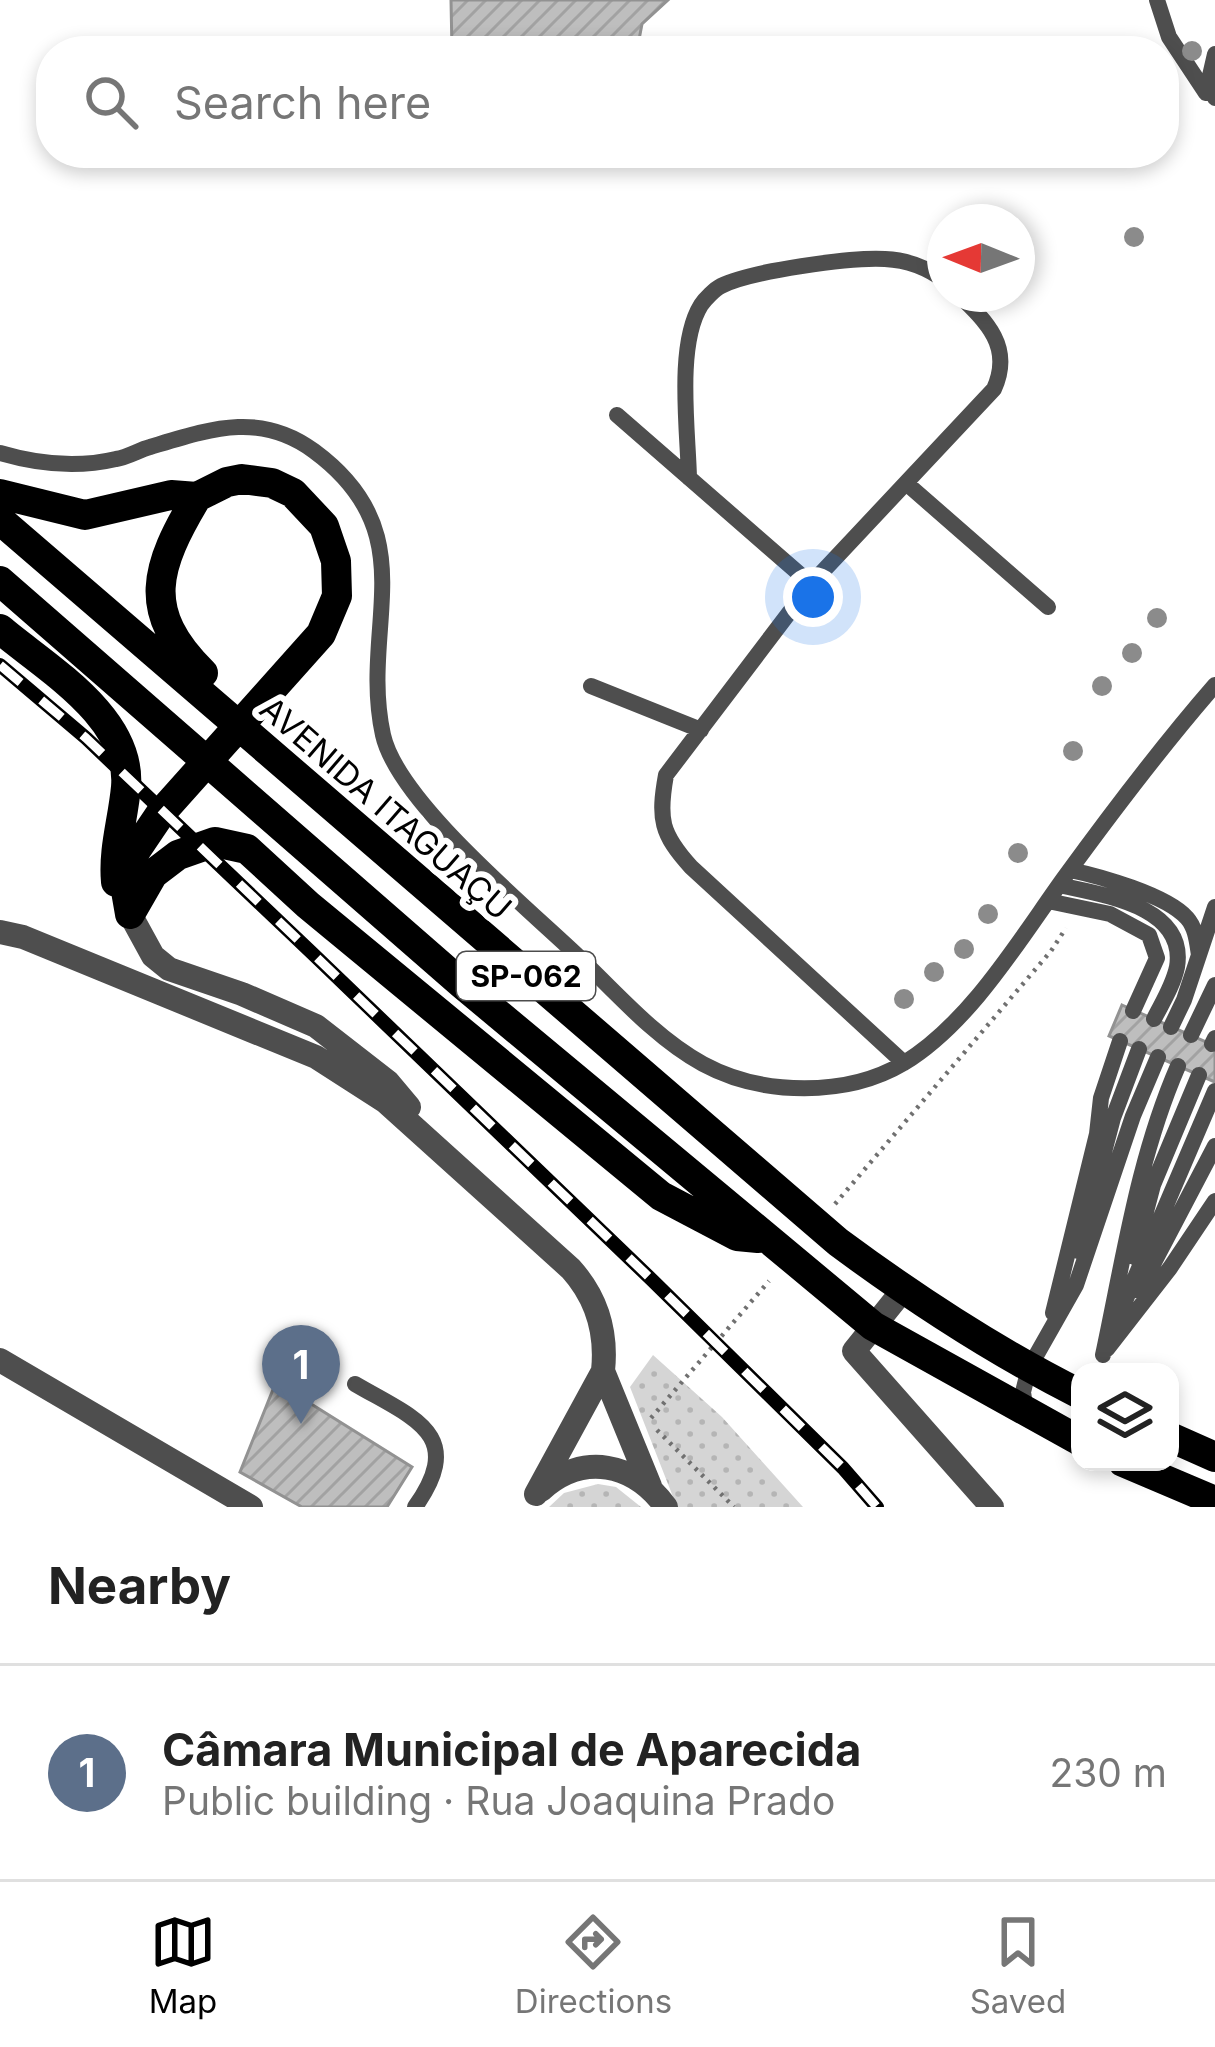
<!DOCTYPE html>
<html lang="en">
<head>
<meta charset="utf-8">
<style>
	body { margin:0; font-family:Inter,sans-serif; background:#f2f2f2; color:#222 }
	.controls { position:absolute; right:36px; bottom:36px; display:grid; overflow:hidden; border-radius:24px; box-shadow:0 6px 18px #0003 }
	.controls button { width:108px; height:108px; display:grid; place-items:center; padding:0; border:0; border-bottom:3px solid #e0e0e0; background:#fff; color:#222; font:60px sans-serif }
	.compass { position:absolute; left:927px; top:204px; width:108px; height:108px; border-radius:50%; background:#fff; box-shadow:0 6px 18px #0003; rotate:271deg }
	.you { position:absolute; left:813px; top:597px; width:42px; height:42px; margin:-30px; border:9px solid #fff; border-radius:50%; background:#1a73e8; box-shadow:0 0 0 18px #1a73e833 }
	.badge { display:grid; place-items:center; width:78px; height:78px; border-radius:50%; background:#000; color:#fff; font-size:39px; font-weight:700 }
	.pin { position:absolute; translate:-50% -99px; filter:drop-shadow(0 3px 6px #0008) }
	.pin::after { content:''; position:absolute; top:63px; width:42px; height:36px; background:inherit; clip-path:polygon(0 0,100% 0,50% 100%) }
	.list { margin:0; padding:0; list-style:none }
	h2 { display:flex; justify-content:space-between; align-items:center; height:156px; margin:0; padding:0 48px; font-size:51px }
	h2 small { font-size:39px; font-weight:400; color:#767676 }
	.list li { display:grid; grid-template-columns:78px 1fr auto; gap:36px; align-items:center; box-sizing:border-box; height:216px; padding:0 48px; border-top:3px solid #e0e0e0 }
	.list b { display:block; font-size:45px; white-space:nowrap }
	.list p { margin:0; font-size:39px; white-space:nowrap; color:#767676 }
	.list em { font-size:39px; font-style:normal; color:#767676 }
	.icon { flex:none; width:66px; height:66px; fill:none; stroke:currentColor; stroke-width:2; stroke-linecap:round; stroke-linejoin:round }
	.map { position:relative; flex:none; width:1215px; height:1507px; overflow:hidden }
	.search { position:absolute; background:#fff; box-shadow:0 6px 18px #0003; left:36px; right:36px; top:36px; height:132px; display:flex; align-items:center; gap:30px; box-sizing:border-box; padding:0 42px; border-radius:48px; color:#767676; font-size:45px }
	.sheet { height:372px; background:#fff }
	nav { display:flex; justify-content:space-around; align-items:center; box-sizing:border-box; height:168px; border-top:3px solid #e0e0e0; background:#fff; font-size:33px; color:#767676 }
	nav a { display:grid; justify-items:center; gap:6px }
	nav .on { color:#000 }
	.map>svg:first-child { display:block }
	.green { fill:url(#green-dots) }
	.building { fill:url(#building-hatch); stroke:#929292; stroke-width:3 }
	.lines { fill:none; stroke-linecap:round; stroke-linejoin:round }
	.path { stroke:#707070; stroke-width:4.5; stroke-dasharray:3 6; stroke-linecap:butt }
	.service { stroke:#4e4e4e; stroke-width:16 }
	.minor { stroke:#4e4e4e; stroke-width:24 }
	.primary { stroke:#000; stroke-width:30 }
	.rail-casing { stroke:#000; stroke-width:14 }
	.rail { stroke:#fff; stroke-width:9; stroke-dasharray:27; stroke-linecap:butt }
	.tree { fill:#8b8b8b }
	.labels { text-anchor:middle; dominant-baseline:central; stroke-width:12; stroke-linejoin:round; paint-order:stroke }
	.shield { fill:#fff; stroke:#4c4c4c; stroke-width:3 }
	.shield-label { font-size:30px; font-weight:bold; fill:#000 }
	.street-label { font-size:33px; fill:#000; stroke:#fff }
</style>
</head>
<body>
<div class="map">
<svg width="1215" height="1507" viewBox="0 0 1215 1507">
	<defs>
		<pattern id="green-dots" width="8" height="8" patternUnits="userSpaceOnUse" patternTransform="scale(3)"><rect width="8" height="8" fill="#d5d5d5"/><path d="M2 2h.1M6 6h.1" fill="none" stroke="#b5b5b5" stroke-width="1.8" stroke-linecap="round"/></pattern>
		<pattern id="building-hatch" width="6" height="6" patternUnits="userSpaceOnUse" patternTransform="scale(3)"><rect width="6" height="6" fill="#bebebe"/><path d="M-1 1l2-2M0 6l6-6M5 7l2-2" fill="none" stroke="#a2a2a2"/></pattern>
	</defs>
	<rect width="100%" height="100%" fill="#fff"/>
	<path class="green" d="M653,1355L722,1417L803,1507H677L630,1387Z
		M598,1484L616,1487L641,1507H549L564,1493Z"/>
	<path class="building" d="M451,0H668L642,24L638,45L631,51H452Z
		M1122,1005L1215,1046V1082L1109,1036Z
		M276,1382L412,1467L387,1507H302L240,1472Z"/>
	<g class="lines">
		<path class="path" d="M835,1204L1051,951L1066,928
			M651,1418L769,1281
			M657,1430L734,1507"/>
		<path class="service" d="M1157,0L1169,37L1206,93L1211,87L1215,98
			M1206,93L1215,54
			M617,415L811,584
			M0,453C37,464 78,468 116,459C128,457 139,450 150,447C210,429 260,411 314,451C428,535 359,626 383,735C398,802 528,908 580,958C617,994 657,1039 703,1064C762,1096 847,1097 904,1063C970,1023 1020,939 1064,878C1112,812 1161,747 1215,685
			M689,478C688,431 676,345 701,305C705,299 715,289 721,286C750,271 852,257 885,259C907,260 928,268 945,281
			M906,483L1048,607
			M591,686L701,730
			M1070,870C1099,876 1167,895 1187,918C1196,928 1197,943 1199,955
			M1059,885C1103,895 1187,906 1177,967C1173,986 1162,1003 1154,1019
			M1048,901L1110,914L1149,935L1157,958L1133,1011
			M1171,1027L1184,1000L1215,907
			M1191,1035L1215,985
			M1212,1044L1215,1038
			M904,1063L691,867C661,834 658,819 666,775L811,584L994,389C1013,347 987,322 958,294
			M1078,1251L1113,1118L1139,1049
			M1134,1257L1153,1185L1199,1075
			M1139,1291L1215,1146
			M1053,1313L1097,1134L1101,1098L1120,1041
			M1119,1315L1215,1091
			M1107,1349L1170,1268L1215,1201
			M1103,1355C1124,1257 1138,1158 1178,1066
			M355,1384C413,1418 467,1434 415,1507
			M1026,1412L1023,1392L1029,1368L1076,1285L1133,1116L1158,1057"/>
		<path class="minor" d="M130,914L153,956L169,969L242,994L316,1026L388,1082L409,1107
			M0,932L23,937L316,1057L386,1102L571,1269C597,1298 607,1333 603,1371L536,1494
			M903,1290L854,1351L992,1507
			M0,1360L251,1507
			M603,1371L650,1486
			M541,1490C583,1452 634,1463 666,1507"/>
		<path class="primary" d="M0,494L85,515L171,495L197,497L227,482L242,479L272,483L293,493L324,526L336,561L337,596L321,634L161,813L132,856L126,891L130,914
			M197,497C155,567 140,611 203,673
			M0,520L838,1242C915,1299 994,1351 1080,1394
			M0,581L462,984L873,1326L1080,1441
			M0,629C46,668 132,717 126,787C123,820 113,849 116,882
			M130,914L153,874L178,855L215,842L247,849L308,905L661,1196L737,1236L758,1238
			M1170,1437L1215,1457
			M1123,1462L1215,1501"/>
		<defs>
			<path id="rail" d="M0,665L86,738L312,953L652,1280L843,1468L877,1507"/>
		</defs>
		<use href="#rail" class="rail-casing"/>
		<use href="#rail" class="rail"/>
	</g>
	<g class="tree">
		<circle cx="1192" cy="51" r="10"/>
		<circle cx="1134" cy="237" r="10"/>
		<circle cx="1157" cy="618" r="10"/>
		<circle cx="1132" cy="653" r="10"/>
		<circle cx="1102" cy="686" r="10"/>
		<circle cx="1073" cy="751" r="10"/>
		<circle cx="1018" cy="853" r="10"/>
		<circle cx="988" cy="914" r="10"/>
		<circle cx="964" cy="949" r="10"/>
		<circle cx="934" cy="972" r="10"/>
		<circle cx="904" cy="999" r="10"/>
	</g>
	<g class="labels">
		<rect class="shield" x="457" y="952" width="138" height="48" rx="9"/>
		<g class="shield-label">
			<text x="526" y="976">SP-062</text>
		</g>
		<g class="street-label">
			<text transform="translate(386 808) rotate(41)">AVENIDA ITAGUAÇU</text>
		</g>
	</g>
</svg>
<div class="controls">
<button><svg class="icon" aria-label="layers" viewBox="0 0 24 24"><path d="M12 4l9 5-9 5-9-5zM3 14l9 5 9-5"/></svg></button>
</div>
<svg class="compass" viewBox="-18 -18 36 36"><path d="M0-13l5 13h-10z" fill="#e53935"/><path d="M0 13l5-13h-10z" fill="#767676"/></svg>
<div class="you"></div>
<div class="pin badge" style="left:301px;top:1424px;background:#5c6f8a">1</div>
<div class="search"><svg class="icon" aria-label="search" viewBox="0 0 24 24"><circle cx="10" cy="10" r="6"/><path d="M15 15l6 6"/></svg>Search here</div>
</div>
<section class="sheet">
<h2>Nearby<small></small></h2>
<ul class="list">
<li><span class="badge" style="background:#5c6f8a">1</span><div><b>Câmara Municipal de Aparecida</b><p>Public building · Rua Joaquina Prado</p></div><em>230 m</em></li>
</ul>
</section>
<nav>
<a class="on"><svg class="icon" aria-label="map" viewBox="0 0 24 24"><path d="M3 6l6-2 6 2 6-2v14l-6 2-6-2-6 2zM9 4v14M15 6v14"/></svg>Map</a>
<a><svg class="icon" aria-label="directions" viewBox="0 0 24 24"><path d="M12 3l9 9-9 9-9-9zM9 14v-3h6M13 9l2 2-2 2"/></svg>Directions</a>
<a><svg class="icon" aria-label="saved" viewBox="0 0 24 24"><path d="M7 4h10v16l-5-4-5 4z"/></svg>Saved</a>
</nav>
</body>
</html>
